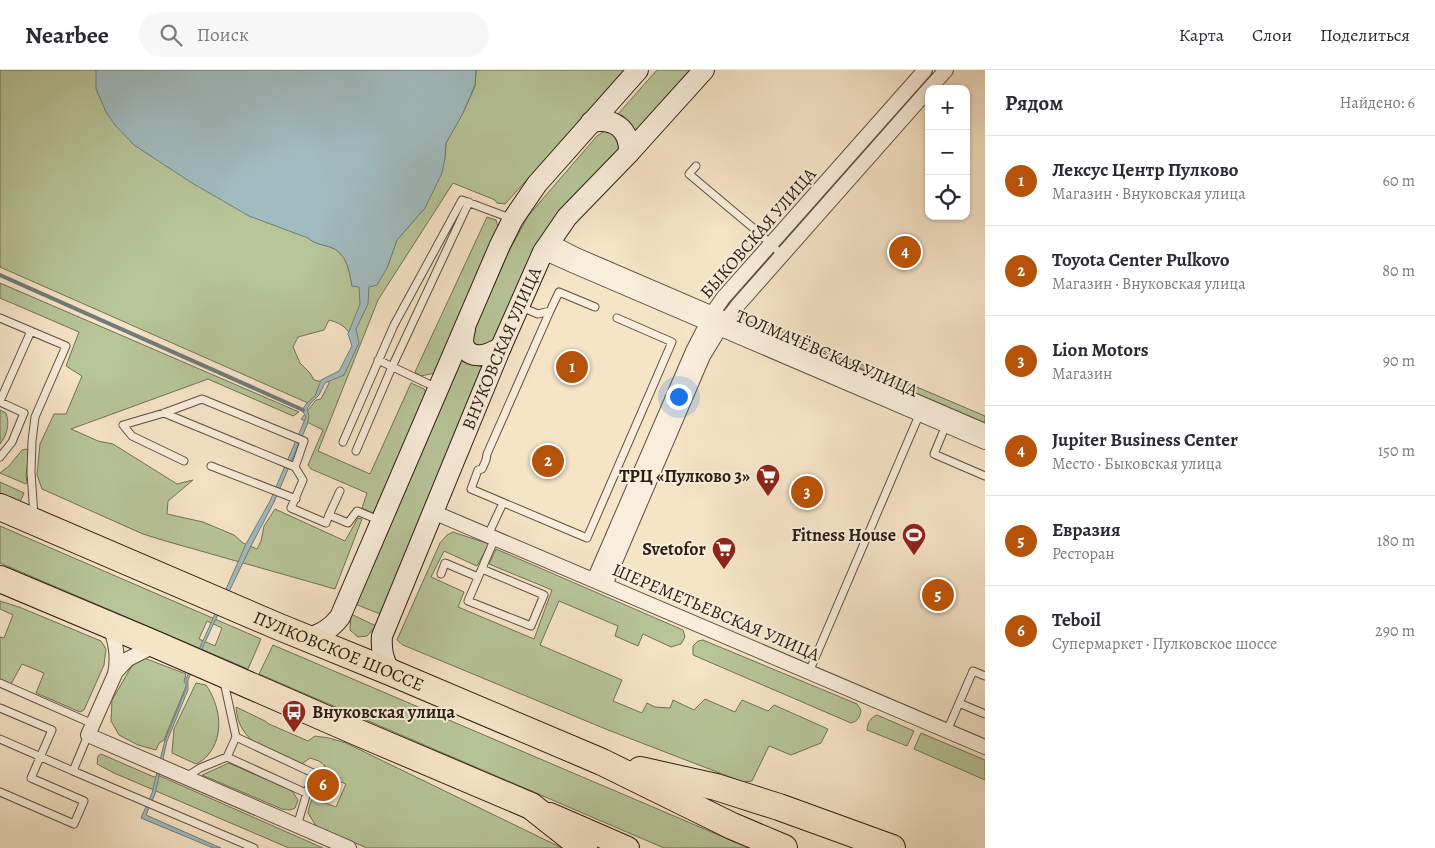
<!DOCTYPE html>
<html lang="ru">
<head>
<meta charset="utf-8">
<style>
	body { margin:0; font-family:Alegreya,serif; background:#f7f7f7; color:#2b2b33 }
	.controls { position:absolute; right:15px; top:15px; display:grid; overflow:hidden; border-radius:10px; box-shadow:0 1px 4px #0004 }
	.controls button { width:45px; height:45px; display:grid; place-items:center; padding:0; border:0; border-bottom:1px solid #e1e1e2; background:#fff; color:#2b2b33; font:25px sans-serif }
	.you { position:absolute; left:678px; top:326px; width:18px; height:18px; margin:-12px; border:4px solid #fff; border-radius:50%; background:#1a73e8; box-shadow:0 0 0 8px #1a73e833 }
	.badge { display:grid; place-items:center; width:32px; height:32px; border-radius:50%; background:#b45309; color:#fff; font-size:16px; font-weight:700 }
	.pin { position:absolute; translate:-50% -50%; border:2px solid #fff; box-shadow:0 1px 5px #0006 }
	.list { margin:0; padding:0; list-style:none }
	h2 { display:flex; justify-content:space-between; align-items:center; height:65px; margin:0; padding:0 20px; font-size:21px }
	h2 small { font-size:16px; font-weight:400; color:#7c7c81 }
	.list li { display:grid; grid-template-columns:32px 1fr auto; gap:15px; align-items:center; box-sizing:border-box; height:90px; padding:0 20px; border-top:1px solid #e1e1e2 }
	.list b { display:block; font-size:19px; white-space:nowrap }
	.list p { margin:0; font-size:16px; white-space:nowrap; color:#7c7c81 }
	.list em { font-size:16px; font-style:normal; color:#7c7c81 }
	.icon { flex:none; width:28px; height:28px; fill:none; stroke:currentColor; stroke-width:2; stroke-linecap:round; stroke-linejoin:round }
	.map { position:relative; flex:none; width:985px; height:778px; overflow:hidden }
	header { display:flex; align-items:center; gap:30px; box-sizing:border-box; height:70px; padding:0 25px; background:#fff; border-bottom:1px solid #e1e1e2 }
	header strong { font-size:24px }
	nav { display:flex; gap:28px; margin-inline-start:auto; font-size:18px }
	.search { width:350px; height:45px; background:#f7f7f7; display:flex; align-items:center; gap:12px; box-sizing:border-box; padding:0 18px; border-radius:28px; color:#7c7c81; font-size:19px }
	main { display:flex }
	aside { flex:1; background:#fff }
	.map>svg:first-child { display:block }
	.green { fill:#b7c599; stroke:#707156; fill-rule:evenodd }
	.water { fill:#a1bcc0; stroke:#717c7a }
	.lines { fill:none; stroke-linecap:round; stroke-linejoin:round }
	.stream { stroke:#717c7a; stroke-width:4 }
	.lane-casing { stroke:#5d4f3f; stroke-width:9 }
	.street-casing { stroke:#5d4f3f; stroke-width:16 }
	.secondary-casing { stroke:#2a1d12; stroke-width:22 }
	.primary-casing { stroke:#2a1d12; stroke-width:24 }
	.highway-casing { stroke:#2a1d12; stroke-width:28 }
	.lane { stroke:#f9eddb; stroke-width:7 }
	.street { stroke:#f9eddb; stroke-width:14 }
	.secondary { stroke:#f9eddb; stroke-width:20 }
	.primary { stroke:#f6e4c7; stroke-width:22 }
	.highway { stroke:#f6e4c7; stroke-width:26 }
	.labels { text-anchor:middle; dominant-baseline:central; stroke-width:4; stroke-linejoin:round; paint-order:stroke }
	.street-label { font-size:18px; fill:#2a1d12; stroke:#f9eddb }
	.poi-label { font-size:18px; font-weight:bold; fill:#2a1d12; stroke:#f9eddb; text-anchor:end }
</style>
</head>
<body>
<header>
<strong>Nearbee</strong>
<div class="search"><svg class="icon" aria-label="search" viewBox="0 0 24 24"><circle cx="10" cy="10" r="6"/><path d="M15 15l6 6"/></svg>Поиск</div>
<nav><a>Карта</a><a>Слои</a><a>Поделиться</a></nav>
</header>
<main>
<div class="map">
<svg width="985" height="778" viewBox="0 0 985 778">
	<rect width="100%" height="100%" fill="#f6e4c7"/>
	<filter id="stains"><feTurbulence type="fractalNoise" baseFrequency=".004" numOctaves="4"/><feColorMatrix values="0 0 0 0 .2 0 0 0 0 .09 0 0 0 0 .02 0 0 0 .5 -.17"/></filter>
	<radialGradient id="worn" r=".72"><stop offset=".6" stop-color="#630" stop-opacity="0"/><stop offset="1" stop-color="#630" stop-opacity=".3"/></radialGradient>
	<path class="green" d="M0,0H96L97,2L308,168C315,174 321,174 330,177C347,183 349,200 352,216L387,198L397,170L425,138L445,88L446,73L463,43L475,16L476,0H626L505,134L497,133L495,130L453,113L378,230L318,381L370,404L411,313L424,319L428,325L376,439L373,443L362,438L367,423L311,399L308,395L323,360L301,349L316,330L321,329L329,313V309L341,303L355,276C350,261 345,254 329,250L324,260L298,267L293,277L300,293L310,303L314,310L323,312L316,326L308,333L0,197Z
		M657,0H694L638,63L632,59L617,45Z
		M609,60L619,70L621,79L496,274L475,277L473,271L475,258L509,181L528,146L597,66L603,62Z
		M487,147L496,150L498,157L435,303L421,306L415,302Z
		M0,213L299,342L293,346L208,309L71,359L98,371L113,374L177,414L193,410L168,431L167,444L203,452L234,465L243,473L257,479L261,471L264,456L275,439L345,471L358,448L362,449L335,519L162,470L143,464L42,419L37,405L40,374L54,344H66L82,306L66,296L79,262L0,228Z
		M759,249L870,298L869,302L760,252Z
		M461,288L484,298L380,544L355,534Z
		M891,306L985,346V354L892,314L890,309Z
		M0,340L6,343C10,354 7,365 0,374Z
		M26,379L29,380L26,406L27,412L26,414L0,403L9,396L22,380Z
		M0,412L24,423L20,432L0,423Z
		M0,456L261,569L248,599L0,493ZM207,551L222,558L215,576L199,569Z
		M453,462L489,474L477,496L444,481L431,507L464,522L458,537L534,569L552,520L489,494L496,479L683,560L685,567L681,574L671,577L643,564L638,576L615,566L618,556L559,531L540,575L622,610L613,631L642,643L647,633L655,637L670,638L673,630L694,640L705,629L735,642L742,630L768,641L774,635L828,659L821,673L791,685L769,676L752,711L743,712L608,660L403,575L397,570L440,473L447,465Z
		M0,531L19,537L101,571L106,579L104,595L84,640L80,642L36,623L44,603L22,594L11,614L0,609V567L4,568L13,545L0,539Z
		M351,544L376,556L367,566L358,567L350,560Z
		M703,570L857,634L861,640C860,647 858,651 851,653L693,585V576L698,571Z
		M273,575L749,778H664L259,604Z
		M144,588L186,604L184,612L187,614L164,670L159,673L156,680L138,675L119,665L111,651L112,630L130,599L137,590Z
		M196,613L206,615C220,635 225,665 208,685C205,689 200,692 196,694L172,683L174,659Z
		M236,637L265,651L269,654L308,671L315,666L329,668L346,673L562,778H367L316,756L308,743L310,734L313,728L336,737L346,714L325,705L324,701L325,696L319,691L310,688L299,696C272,682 238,674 236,637Z
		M877,645L914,661L907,676L867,660C868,652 870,648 877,645Z
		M921,663L985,690V710L914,679Z
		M101,684L154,707L160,706L323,778H289L114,703L97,694L98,686Z
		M229,693L292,721L298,730L295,738L290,740L282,739L202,705Z"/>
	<path class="water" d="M96,0H476L475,15L463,43L446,73L445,88L442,103L425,138L397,170L387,198L377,215L369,217L368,234L356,259L359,273L344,305L325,313L319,325L310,334L307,339L309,346L307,355L274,432L251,476L212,557L188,610V620L167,671L155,724L146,745L221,778H213L141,748L152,723L165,670L186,619V609L246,474L270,431L306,347L302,340L307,333L315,326L321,310L339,301L352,276L348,264L360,234L359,217L352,216C349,200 347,183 330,177C321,174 315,174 308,168L249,146L192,113L134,75L115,55L106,42L96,19Z"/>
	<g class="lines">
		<path class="stream" d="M0,205L303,340"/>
		<defs>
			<path id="lane" d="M696,96L689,104L758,162L782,185
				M521,237L538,244L550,241
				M595,237L559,222L550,241L487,384L486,390L482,399L478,400L471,419L587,468L672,272L617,248
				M0,248L66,276L35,347L32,371L31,402L34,446
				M378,290L437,318
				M0,331L31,261
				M0,332L24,343L12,372L0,387
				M164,343L295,397L303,410L291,438L326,453L329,445L348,453L357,441L381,451
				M946,355L934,384L985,406
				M343,372L394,255L462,130L510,148
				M356,381L392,297L469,132
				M184,391L132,366L123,355L164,343L202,329L304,371L295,397
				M211,396L296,429
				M329,445L340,421
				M488,465L503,433
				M482,499L544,525L531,556L468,531L495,468
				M441,504L445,493L478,507
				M809,602L920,343
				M224,612L236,667L227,687
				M0,613L93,654
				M959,633L985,644
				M0,638L52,660L31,708L84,731L74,754L0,722
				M947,661L973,601L985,606
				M88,665L73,701L254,778
				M236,667L315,704L313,707
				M0,669L73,701
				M186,707L200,698L227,687L306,723
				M297,756L308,719"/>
			<path id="street" d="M929,19L946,0
				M549,171L576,185L985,361
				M543,182L572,195L985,372
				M433,442L985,677
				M594,510L693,281L712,244L723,228L925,0
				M605,515L703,286L720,258L738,235L929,19
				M110,554C115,572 119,586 115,604L88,665L349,778
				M115,603L128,589L156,575"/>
			<g id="secondary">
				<path d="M591,52C615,47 630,60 629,83"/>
				<path d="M465,259C464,264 462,271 464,276C471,292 491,284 501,277"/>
				<path d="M308,568C321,564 331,559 340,547L500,175L513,149L537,114L638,0"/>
				<path id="s1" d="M390,602C383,589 381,580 382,566L501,277L543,182L567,147L629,83L704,0"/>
			</g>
			<path id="primary" d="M550,744L628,778"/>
			<g id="highway">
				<path id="s2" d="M0,437L277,556L390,602L602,692L732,756L784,778"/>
				<path d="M0,509L157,575L359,663L531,736L584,778"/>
				<path d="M640,700L716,717L779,737L892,778"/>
			</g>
		</defs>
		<use href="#lane" class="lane-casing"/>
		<use href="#street" class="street-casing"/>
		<use href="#secondary" class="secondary-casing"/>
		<use href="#primary" class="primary-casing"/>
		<use href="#highway" class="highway-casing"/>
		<use href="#lane" class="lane"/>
		<use href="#street" class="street"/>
		<use href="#secondary" class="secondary"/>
		<use href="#primary" class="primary"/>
		<use href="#highway" class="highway"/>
	</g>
	<defs>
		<symbol id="supermarket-pin" viewBox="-11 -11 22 30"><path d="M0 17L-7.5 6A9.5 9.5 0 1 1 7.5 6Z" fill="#8f2418" stroke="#f9eddb"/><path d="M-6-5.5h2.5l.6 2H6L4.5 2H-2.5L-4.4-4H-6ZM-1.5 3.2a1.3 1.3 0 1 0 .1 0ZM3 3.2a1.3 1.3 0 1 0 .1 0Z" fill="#fff"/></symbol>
		<symbol id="stadium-pin" viewBox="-11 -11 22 30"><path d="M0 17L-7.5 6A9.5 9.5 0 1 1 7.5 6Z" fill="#8f2418" stroke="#f9eddb"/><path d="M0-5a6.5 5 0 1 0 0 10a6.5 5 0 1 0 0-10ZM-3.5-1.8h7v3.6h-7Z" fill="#fff"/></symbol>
		<symbol id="bus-pin" viewBox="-11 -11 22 30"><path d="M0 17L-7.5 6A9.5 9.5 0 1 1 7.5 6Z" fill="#8f2418" stroke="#f9eddb"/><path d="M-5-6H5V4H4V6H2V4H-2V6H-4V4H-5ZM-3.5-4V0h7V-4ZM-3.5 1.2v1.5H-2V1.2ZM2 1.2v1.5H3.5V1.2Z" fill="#fff"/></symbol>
	</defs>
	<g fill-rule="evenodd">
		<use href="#supermarket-pin" x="754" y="392" width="28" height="38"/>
		<use href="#stadium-pin" x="900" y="451" width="28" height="38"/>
		<use href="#supermarket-pin" x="710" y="465" width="28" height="38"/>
		<use href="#bus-pin" x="280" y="628" width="28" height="38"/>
	</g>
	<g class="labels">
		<g class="street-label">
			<text transform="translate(758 163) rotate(-49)">БЫКОВСКАЯ УЛИЦА</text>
			<text stroke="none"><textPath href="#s1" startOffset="349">ВНУКОВСКАЯ УЛИЦА</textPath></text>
			<text transform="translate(827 283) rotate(23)">ТОЛМАЧЁВСКАЯ УЛИЦА</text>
			<text transform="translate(716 542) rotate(23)">ШЕРЕМЕТЬЕВСКАЯ УЛИЦА</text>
			<text stroke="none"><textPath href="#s2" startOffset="368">ПУЛКОВСКОЕ ШОССЕ</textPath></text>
		</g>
		<g class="poi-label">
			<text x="750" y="406">ТРЦ «Пулково 3»</text>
			<text x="896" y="465">Fitness House</text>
			<text x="706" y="479">Svetofor</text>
			<text x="312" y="642" text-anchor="start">Внуковская улица</text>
		</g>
	</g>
	<rect width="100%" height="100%" filter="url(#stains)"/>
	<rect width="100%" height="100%" fill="url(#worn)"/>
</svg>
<div class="controls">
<button>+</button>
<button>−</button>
<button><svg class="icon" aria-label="locate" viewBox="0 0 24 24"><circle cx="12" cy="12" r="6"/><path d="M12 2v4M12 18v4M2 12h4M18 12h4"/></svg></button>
</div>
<div class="you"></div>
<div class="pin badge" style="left:572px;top:297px">1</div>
<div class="pin badge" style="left:548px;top:391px">2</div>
<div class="pin badge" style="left:807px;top:422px">3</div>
<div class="pin badge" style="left:905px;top:182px">4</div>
<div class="pin badge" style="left:938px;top:525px">5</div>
<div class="pin badge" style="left:323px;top:715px">6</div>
</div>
<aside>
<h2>Рядом<small>Найдено: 6</small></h2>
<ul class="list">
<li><span class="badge">1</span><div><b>Лексус Центр Пулково</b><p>Магазин · Внуковская улица</p></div><em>60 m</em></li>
<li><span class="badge">2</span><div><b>Toyota Center Pulkovo</b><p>Магазин · Внуковская улица</p></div><em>80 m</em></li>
<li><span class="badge">3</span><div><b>Lion Motors</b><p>Магазин</p></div><em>90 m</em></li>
<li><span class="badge">4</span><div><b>Jupiter Business Center</b><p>Место · Быковская улица</p></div><em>150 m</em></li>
<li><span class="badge">5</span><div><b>Евразия</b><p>Ресторан</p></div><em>180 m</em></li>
<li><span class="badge">6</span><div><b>Teboil</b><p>Супермаркет · Пулковское шоссе</p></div><em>290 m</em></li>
</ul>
</aside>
</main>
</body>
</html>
